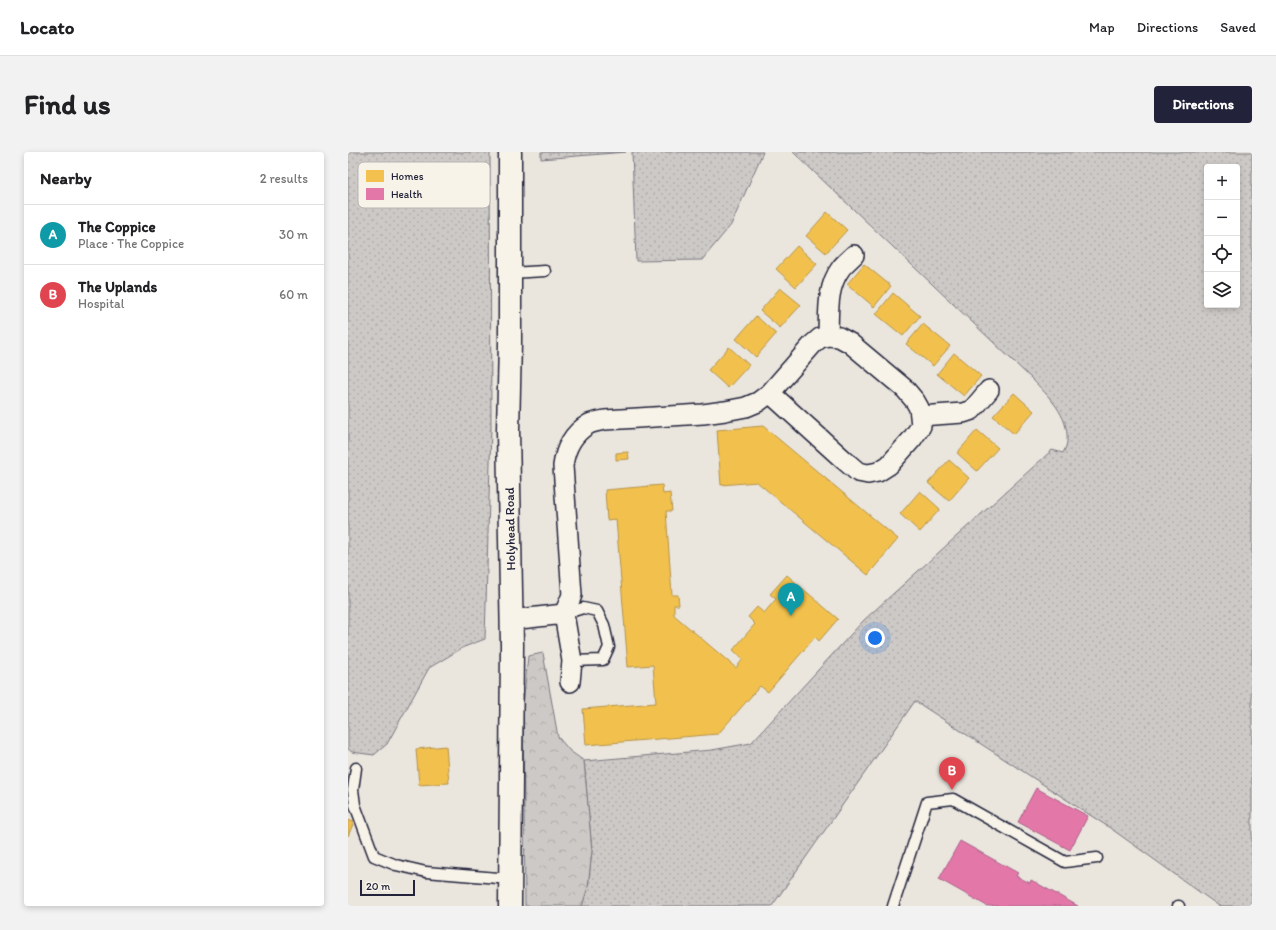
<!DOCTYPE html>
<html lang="en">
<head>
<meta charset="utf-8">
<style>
	body { margin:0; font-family:Itim,sans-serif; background:#f2f2f2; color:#202124 }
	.controls { position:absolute; right:12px; top:12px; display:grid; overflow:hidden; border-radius:4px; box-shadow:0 2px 6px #0003 }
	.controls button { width:36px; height:36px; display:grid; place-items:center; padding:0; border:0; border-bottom:1px solid #e0e0e0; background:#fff; color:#202124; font:20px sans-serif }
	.scale { position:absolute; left:12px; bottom:10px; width:55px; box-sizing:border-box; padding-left:4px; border:2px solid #22223b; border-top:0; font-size:11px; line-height:14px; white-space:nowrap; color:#22223b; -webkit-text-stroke:3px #f7f3e8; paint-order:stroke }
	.you { position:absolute; left:527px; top:486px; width:14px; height:14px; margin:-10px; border:3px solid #fff; border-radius:50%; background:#1a73e8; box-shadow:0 0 0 6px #1a73e833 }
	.badge { display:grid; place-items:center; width:26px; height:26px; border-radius:50%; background:#22223b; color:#fff; font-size:13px; font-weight:700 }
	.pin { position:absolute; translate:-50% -33px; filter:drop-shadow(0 1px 2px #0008) }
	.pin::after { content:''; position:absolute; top:21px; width:14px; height:12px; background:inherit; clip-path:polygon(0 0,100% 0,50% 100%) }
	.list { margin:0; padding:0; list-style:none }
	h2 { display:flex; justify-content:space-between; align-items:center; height:52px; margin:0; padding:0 16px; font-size:17px }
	h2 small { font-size:13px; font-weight:400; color:#757577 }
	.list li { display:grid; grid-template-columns:26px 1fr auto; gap:12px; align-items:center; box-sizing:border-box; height:60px; padding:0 16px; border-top:1px solid #e0e0e0 }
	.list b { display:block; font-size:15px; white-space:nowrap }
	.list p { margin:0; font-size:13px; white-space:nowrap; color:#757577 }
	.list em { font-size:13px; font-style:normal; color:#757577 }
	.icon { flex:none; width:22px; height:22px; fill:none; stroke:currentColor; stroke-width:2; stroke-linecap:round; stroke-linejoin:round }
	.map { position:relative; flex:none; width:904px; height:754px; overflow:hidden; border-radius:4px }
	header { display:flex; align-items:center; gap:24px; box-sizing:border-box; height:56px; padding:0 20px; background:#fff; border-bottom:1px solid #e0e0e0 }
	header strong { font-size:19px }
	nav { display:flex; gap:22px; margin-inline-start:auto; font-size:14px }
	.intro { display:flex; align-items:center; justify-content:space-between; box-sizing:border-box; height:96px; padding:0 24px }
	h1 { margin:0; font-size:28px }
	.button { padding:10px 18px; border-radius:4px; background:#22223b; color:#fff; font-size:14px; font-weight:700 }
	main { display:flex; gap:24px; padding:0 24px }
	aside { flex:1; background:#fff; border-radius:4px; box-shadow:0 2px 6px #0003 }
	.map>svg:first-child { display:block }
	.grass { fill:url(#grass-dots); stroke:#787680; fill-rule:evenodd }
	.forest { fill:url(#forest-crowns); stroke:#787680 }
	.homes { fill:#f2c14e; stroke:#b49148 }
	.health { fill:#e377a8; stroke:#a95e87 }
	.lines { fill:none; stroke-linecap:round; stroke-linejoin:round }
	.service-casing { stroke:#22223b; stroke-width:13 }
	.minor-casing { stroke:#22223b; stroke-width:22 }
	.secondary-casing { stroke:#22223b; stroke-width:25 }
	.service { stroke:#f7f3e8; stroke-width:10 }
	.minor { stroke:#f7f3e8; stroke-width:19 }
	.secondary { stroke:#f7f3e8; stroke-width:22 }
	.labels { text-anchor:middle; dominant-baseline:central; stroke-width:4; stroke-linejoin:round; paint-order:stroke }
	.street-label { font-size:13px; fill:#22223b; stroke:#f7f3e8 }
	.key { fill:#f7f3e8; stroke:#b7b4b4; stroke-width:1 }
	.key-label { font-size:11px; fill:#22223b }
</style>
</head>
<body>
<header>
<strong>Locato</strong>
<nav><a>Map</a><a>Directions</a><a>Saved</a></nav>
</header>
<div class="intro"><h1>Find us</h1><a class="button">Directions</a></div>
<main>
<aside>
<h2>Nearby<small>2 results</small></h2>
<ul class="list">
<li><span class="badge" style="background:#0f9aa8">A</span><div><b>The Coppice</b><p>Place · The Coppice</p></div><em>30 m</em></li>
<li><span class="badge" style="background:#e0444e">B</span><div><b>The Uplands</b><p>Hospital</p></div><em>60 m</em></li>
</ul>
</aside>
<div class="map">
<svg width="904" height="754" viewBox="0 0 904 754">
	<defs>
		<pattern id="grass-dots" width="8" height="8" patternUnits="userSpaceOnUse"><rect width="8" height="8" fill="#cdc9c6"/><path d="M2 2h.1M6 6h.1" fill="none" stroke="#b0acab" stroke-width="1.8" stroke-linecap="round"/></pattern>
		<pattern id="forest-crowns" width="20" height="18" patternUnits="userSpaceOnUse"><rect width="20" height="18" fill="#cdc9c6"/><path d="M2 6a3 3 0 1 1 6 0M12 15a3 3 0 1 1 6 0" fill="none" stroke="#b0acab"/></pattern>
	</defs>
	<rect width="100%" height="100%" fill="#eae6de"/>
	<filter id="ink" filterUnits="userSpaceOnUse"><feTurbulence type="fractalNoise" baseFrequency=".025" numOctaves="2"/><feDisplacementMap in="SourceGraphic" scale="8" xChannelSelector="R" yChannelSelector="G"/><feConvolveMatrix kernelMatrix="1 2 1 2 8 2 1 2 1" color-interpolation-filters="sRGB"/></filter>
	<g filter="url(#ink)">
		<path class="grass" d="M0,0H142L143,276L137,487L116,495L81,516L39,592L26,603L4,600L0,597Z
			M193,0H278L193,7Z
			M284,0H415L383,73L354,108L288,109Z
			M445,0H904V754H871L765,678L567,549L424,754H234L240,735L244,699L236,609L364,598L403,591L516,468L704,298L715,301C717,297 719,293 719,289C721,263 700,244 684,227ZM859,15H889V153H859Z"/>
		<path class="forest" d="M195,501L210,585L222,599L236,609L244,699L240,735L234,754H177L175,553L180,504Z"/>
		<path class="homes" d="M479,60L499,78L478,101L458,84Z
			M449,94L469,112L448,135L428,117Z
			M516,112L543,134L526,155L499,132Z
			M432,136L453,153L432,176L412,159Z
			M545,141L572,164L555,184L528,162Z
			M408,164L428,182L408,205L388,187Z
			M575,172L602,194L585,214L558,192Z
			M381,195L401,213L380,236L360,218Z
			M606,201L633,224L616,244L589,222Z
			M666,241L686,259L666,282L645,264Z
			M415,274L550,387L520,423L409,330L373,333L369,278Z
			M629,278L650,296L629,319L609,301Z
			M280,300L281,307L268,308V301Z
			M601,308L621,326L601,349L580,331Z
			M314,333L315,342L322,341L324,359H318L324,443H330L331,453H326V463L388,516L395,507L385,498L407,472L400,465L409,455L416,461L428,447L422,442L439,423L490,467L471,489L467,485L420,540L412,534L370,582L238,593L235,557L308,551L305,513L280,515L268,367L259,368L257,338Z
			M572,339L592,357L572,380L552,362Z
			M98,594L101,631L71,633L68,597Z
			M0,668L6,670L0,684Z"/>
		<path class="health" d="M688,636L740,664L722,698L670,670Z
			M612,689L670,721L668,724L682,731L683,728L730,754H639L591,727Z"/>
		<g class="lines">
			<defs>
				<path id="service" d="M162,121L197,119
					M216,462L235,456L249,459L256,473L261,495L255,508L224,509
					M8,616L5,638L7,653L26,704L48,713L78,720L162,727
					M545,754L579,650L605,647L717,710L749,706
					M830,754H831"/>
				<path id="minor" d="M480,184C481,162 478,136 493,116C497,111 502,107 506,103
					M572,264L615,261L624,258L641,238
					M216,462L224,443L215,314C217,297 225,281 241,272C246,270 252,269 257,268L355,262L377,259L398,255L410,250L422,241L465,192L472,186L480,184L491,185L502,191L557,237L567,249L571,256L572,264L573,274L564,287L541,313L530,320L520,322L510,320L496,308L422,241
					M163,468L216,462L224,509L222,530"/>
				<path id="secondary" d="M162,0V190L160,279L164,493L162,754"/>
			</defs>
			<use href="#service" class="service-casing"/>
			<use href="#minor" class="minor-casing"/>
			<use href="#secondary" class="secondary-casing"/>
			<use href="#service" class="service"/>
			<use href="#minor" class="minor"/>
			<use href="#secondary" class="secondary"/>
		</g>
	</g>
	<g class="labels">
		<g class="street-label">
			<text transform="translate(162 377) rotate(-91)">Holyhead Road</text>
		</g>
	</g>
	<rect x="10" y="10" width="132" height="46" rx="6" class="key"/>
	<rect x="18" y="18" width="18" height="12" fill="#f2c14e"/>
	<rect x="18" y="36" width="18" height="12" fill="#e377a8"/>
	<g class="key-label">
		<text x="43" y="28">Homes</text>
		<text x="43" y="46">Health</text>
	</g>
</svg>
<div class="controls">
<button>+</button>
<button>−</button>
<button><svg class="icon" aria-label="locate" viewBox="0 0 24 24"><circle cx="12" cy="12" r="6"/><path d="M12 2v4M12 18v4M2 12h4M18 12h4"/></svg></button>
<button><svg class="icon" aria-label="layers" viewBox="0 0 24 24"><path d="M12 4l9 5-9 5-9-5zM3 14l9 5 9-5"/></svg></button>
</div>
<div class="scale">20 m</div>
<div class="you"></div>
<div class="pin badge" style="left:443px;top:464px;background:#0f9aa8">A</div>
<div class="pin badge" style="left:604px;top:638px;background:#e0444e">B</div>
</div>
</main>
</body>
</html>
